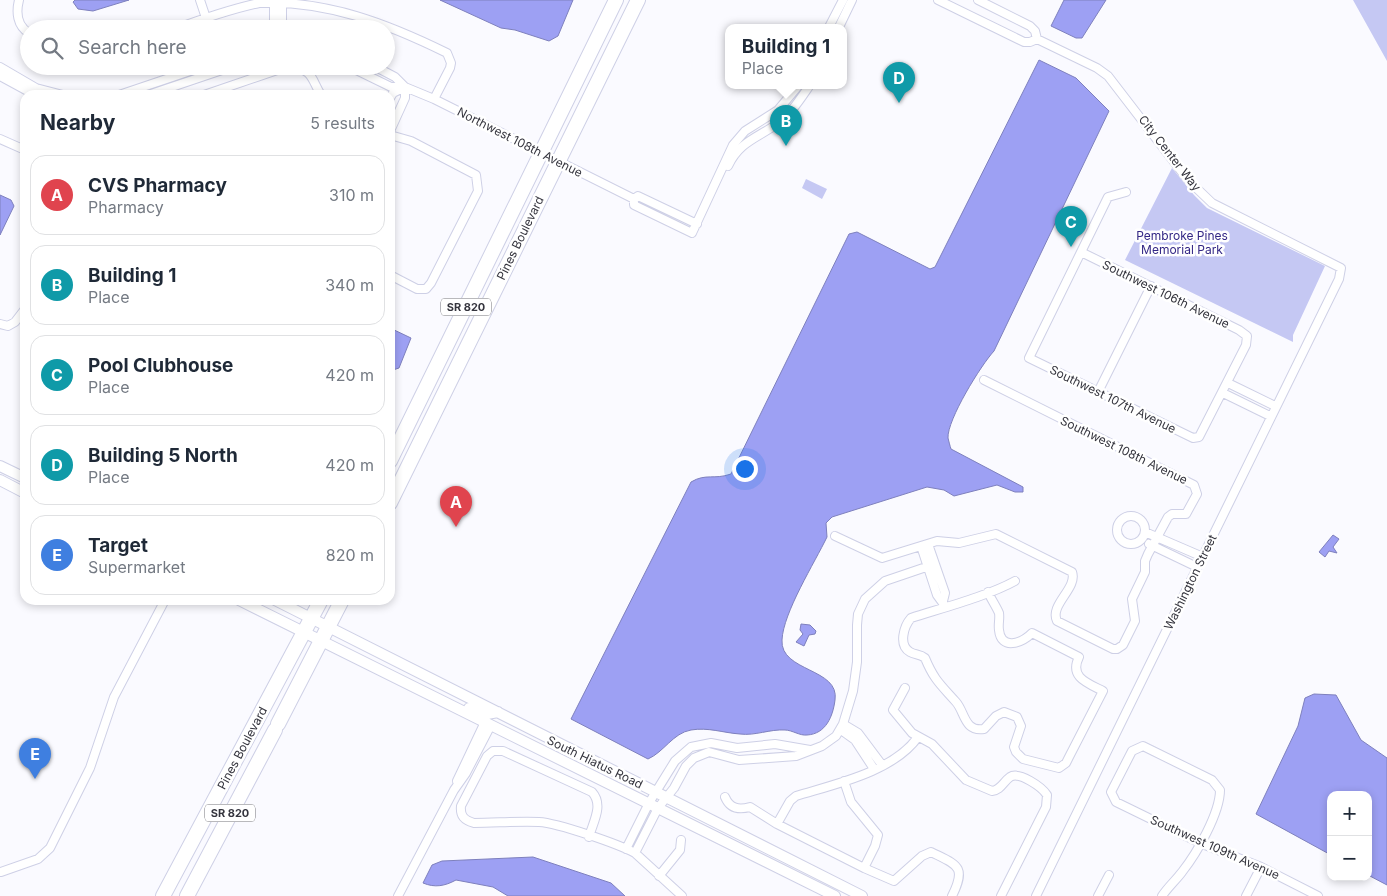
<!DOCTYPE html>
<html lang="en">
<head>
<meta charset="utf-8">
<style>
	body { margin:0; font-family:Inter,sans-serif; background:#f2f2f3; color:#1f2937 }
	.controls { position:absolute; right:15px; bottom:15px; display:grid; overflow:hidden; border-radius:10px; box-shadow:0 2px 8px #0003 }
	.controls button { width:45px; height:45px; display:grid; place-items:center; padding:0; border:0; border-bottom:1px solid #e0e1e3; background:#fff; color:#1f2937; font:25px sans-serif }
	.you { position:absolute; left:744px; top:468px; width:18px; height:18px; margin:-12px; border:4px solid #fff; border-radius:50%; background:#1a73e8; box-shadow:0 0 0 8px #1a73e833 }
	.badge { display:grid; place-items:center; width:32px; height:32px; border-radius:50%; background:#db2777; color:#fff; font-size:16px; font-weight:700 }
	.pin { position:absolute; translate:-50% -41px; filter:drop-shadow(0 1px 2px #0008) }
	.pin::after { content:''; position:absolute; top:26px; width:18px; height:15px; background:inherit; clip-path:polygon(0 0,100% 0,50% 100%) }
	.popup { position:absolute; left:725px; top:24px; width:122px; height:65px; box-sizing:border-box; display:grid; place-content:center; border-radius:10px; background:#fff; filter:drop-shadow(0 1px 4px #0005); font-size:16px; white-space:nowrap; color:#747a83 }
	.popup b { font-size:19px; color:#1f2937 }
	.popup::after { content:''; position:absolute; left:50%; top:100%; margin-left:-10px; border:10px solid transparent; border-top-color:#fff }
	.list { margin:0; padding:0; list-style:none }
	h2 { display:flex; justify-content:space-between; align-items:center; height:65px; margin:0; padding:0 20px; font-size:21px }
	h2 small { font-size:16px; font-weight:400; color:#747a83 }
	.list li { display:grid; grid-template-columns:32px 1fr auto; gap:15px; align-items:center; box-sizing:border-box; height:80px; margin:0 10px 10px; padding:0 10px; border:1px solid #e0e1e3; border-radius:15px }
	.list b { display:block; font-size:19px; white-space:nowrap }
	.list p { margin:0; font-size:16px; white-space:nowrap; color:#747a83 }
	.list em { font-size:16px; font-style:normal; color:#747a83 }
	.icon { flex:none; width:28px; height:28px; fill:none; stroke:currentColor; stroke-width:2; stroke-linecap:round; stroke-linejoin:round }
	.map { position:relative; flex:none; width:1387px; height:896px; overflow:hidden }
	.search { position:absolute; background:#fff; box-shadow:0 2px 8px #0003; left:20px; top:20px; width:375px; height:55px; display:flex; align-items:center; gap:12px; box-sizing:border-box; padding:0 18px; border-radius:28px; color:#747a83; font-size:19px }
	.panel { position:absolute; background:#fff; box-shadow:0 2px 8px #0003; left:20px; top:90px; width:375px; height:515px; border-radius:15px }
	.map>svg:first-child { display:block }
	.green { fill:#c5c8f3 }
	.water { fill:#9da0f3; stroke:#7e80bd }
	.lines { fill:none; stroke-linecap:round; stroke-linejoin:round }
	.street-casing { stroke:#ced0e6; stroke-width:10 }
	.secondary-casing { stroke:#ced0e6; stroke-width:12 }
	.highway-casing { stroke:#ced0e6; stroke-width:16 }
	.street { stroke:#fff; stroke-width:8 }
	.secondary { stroke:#fff; stroke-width:10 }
	.highway { stroke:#fff; stroke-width:14 }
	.labels { text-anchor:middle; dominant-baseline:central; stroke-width:5; stroke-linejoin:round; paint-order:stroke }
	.shield { fill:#fff; stroke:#727278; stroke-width:1 }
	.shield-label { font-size:11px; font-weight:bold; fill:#35353e }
	.street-label { font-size:12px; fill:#35353e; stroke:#fff }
	.park-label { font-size:12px; fill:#332785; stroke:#fff }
</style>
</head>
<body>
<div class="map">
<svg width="1387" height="896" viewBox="0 0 1387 896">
	<rect width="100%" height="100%" fill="#fafaff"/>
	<path class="green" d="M1353,0H1387V61Z
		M1172,168L1194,195L1207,208L1325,266L1293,335V342L1125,260Z
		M806,179L827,189L822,199L802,188Z"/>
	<path class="water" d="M75,0H129L93,11L78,9L73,2Z
		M440,0H573L558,36L549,41L515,30L501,28Z
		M1064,0H1106L1082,38H1076L1051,26Z
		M1039,60L1076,78L1109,111L994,351C981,365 947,420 948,438C949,442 950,446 951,449L1023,487V492H1015L997,485L954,496L944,490L927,487L832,517L826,523L827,537C815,562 783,613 782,640C780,672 840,668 835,700C833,716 826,734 807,735C800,736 792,730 785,730C770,729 755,736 740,734C724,733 708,727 691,730C673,733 664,752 648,759L571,719L691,482C706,473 714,480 731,474L849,234L857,232L930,269L935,267Z
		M0,195L11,200L14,206L0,235Z
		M390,328L411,338L399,368L393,370L390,369Z
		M1333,535L1339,539L1333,547L1337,553L1329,551L1325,557L1319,552Z
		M801,624L810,625L816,631L815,634L809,635L804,646L796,642L803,634L800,630Z
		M1314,694L1336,695L1361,740L1387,758V885L1368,875V795H1331V855L1256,814L1298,726L1305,698Z
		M533,857L611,883L625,896H508L493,887L456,880C445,886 435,888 423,883L432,865L442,861Z"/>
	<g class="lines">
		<defs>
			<path id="street" d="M19,0C16,12 17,26 29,33
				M200,0L206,18
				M938,0L1024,42H1030L1037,39
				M978,0L1030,26L1035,31L1037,39
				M282,2V29
				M274,3V29
				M829,27L843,0
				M839,27L852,0
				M175,29C202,19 231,9 259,3C327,0 388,24 447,53L451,63L450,68L434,99
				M292,66C314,71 311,79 321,95
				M348,66L391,87H405L434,99L634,199L638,196L697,224
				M374,66L395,77L405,87
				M0,67L36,88L63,95
				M0,76L35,95
				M119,95L205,66
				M148,95L234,66
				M204,95L289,66
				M390,98L393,93L403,88
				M390,131L405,98V87
				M390,135L411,141L476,175L478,191L431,283L426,289H417L390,275
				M0,139L25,150
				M728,166C739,142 757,138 777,124C791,114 801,98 810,85
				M634,199V205L692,233L733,145L745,131L778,110L799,85
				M1081,252L1239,330L1247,336L1246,345L1199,437L1193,438L1029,358L1108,197L1126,192
				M0,324L8,326L15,322L25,309
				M1228,383L1275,406
				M1098,392L1151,286
				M1223,393L1270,416
				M1117 530a14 14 0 1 1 28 0a14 14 0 1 1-28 0Z
				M1145,532L1203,557
				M835,536L882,558L937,541L959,543L996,534L1072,572C1078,588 1049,605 1057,621L1113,649H1117L1123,645L1135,621L1132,599L1145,572V561L1148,554L1168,517L1172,514H1186L1197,494L1194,485L984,380
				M928,544L945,593L943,601
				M1149,544L1197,567
				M921,546L937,595L945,606
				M988,592C991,599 996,606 999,613C1000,619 998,624 999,630C1001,651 1022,643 1032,633L1079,657C1069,677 1087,683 1103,691L1069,757L1066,763L1059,768L1023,759L1016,752L1014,747L1021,726L1017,717L1004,712L996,716L984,729C964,732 965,712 956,702C941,685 934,680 925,658C920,654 915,655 910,652C898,645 904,626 911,618C942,608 988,596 1015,581
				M905,688L893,710L912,733L932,744L966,780L992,791C1001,790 1003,782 1010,777C1019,771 1042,787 1047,795L1046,807L1001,896
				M843,724L858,733L882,765
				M841,730L855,740L874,769
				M457,781L485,722
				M844,781L851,802L878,835L875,846L864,868L894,881L922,856L931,852C957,865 967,866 952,896
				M725,797C730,809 739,810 750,807L777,824L864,868
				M777,824L790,801L796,796C835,784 893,772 918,737
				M589,837C593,822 604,805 592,792L503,751H493L487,756L461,806C460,816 464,820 474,823C495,823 518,821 539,822C558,823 618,844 635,853L682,896
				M626,849L649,803L675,761L691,747L711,743L737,748L775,744L810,750
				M635,853L658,808L674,788L686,766L694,758L709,752L739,760L796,756L822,746L836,736L843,724L853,691L857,662V625L858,614L865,599L885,581L935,564
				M1,872L38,859L50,848L90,768L114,697L165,600
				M659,876L680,850L681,840
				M398,896L454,790L466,773L491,725
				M1036,896L1339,279L1341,268L1212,203L1188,180L1108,76L1097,68L1037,39
				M1098,896L1109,875
				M1162,896C1168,887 1176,880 1182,872C1197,853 1220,813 1220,790L1212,780L1143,746L1132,751L1111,792L1116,802L1200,843L1261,867L1318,896
				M1246,896L1261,867"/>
			<path id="secondary" d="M0,466L25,478
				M0,480L25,493
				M239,600L835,896
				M275,600L862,896
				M469,708L487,714L498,712"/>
			<path id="highway" d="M390,461L616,0
				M390,503L638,0
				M278,724L342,600
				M163,896L321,600
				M187,896L275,730"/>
		</defs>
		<use href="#street" class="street-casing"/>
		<use href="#secondary" class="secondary-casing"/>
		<use href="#highway" class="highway-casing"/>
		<use href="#street" class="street"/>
		<use href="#secondary" class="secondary"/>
		<use href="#highway" class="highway"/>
	</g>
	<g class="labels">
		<g class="shield">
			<rect x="441" y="298.5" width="50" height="17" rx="4"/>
			<rect x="205" y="804.5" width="50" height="17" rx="4"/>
		</g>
		<g class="shield-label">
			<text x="466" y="307">SR 820</text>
			<text x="230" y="813">SR 820</text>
		</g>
		<g class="street-label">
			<text transform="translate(520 142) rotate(27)">Northwest 108th Avenue</text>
			<text transform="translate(1170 153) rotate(52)">City Center Way</text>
			<text transform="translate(520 238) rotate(-64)">Pines Boulevard</text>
			<text transform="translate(1166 294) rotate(26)">Southwest 106th Avenue</text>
			<text transform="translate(1113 399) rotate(26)">Southwest 107th Avenue</text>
			<text transform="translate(1124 450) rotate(26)">Southwest 108th Avenue</text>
			<text transform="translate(1190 582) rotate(-64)">Washington Street</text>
			<text transform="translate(242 748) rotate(-62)">Pines Boulevard</text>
			<text transform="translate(595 762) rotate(26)">South Hiatus Road</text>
			<text transform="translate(1215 847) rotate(24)">Southwest 109th Avenue</text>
		</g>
		<g class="park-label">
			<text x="1182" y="235">Pembroke Pines<tspan x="1182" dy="14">Memorial Park</tspan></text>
		</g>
	</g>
</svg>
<div class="controls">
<button>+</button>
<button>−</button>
</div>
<div class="you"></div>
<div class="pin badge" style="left:456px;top:527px;background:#e0444e">A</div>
<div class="pin badge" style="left:786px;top:146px;background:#0f9aa8">B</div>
<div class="popup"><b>Building 1</b>Place</div>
<div class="pin badge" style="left:1071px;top:247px;background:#0f9aa8">C</div>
<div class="pin badge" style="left:899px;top:103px;background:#0f9aa8">D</div>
<div class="pin badge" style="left:35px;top:779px;background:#3f7fe0">E</div>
<div class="search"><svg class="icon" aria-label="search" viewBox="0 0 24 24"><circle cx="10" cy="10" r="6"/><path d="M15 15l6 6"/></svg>Search here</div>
<section class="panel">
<h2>Nearby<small>5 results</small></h2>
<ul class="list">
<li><span class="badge" style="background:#e0444e">A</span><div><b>CVS Pharmacy</b><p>Pharmacy</p></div><em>310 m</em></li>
<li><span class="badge" style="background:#0f9aa8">B</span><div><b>Building 1</b><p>Place</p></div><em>340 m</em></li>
<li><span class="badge" style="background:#0f9aa8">C</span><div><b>Pool Clubhouse</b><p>Place</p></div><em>420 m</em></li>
<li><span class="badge" style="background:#0f9aa8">D</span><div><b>Building 5 North</b><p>Place</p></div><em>420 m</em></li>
<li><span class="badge" style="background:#3f7fe0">E</span><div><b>Target</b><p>Supermarket</p></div><em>820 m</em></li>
</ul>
</section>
</div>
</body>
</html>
